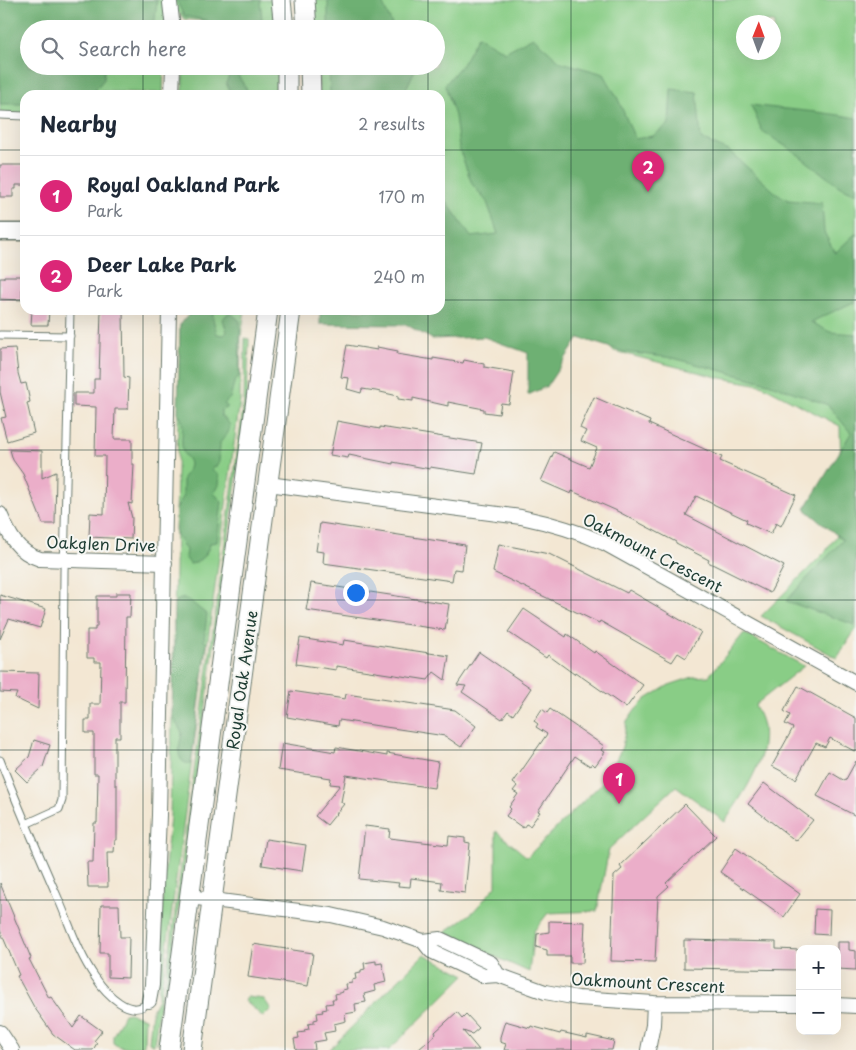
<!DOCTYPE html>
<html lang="en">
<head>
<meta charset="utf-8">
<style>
	body { margin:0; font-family:"Playpen Sans",sans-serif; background:#f2f2f3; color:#1f2937 }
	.controls { position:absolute; right:15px; bottom:15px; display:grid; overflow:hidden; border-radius:10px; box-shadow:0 5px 20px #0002 }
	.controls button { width:45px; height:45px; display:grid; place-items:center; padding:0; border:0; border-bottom:1px solid #e0e1e3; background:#fff; color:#1f2937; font:25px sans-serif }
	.compass { position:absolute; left:736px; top:15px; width:45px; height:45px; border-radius:50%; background:#fff; box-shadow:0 5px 20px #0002; rotate:1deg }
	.you { position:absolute; left:355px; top:592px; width:18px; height:18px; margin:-12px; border:4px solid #fff; border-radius:50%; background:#1a73e8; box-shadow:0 0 0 8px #1a73e833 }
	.badge { display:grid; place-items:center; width:32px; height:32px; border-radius:50%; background:#db2777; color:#fff; font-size:16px; font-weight:700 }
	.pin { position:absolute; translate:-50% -41px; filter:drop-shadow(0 1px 2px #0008) }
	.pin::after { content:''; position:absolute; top:26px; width:18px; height:15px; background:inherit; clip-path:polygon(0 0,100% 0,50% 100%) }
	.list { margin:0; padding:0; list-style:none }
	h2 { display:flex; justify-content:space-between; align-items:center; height:65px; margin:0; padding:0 20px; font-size:21px }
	h2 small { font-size:16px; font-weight:400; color:#747a83 }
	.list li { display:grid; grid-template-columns:32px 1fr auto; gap:15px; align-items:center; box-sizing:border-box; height:80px; padding:0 20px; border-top:1px solid #e0e1e3 }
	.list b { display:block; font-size:19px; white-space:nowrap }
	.list p { margin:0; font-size:16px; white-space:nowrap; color:#747a83 }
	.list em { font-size:16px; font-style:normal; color:#747a83 }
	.icon { flex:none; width:28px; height:28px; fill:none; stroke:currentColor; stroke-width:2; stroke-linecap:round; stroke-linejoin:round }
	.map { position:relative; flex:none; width:856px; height:1050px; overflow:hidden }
	.search { position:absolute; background:#fff; box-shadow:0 5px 20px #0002; left:20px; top:20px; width:425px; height:55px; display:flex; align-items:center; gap:12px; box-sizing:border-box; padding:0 18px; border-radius:28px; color:#747a83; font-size:19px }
	.panel { position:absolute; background:#fff; box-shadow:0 5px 20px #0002; left:20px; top:90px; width:425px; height:225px; border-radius:15px }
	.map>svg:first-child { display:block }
	.green { fill:#89cd86; stroke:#54855d; fill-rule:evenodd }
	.forest { fill:#6eb073; stroke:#467654 }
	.building { fill:#ebaec9 }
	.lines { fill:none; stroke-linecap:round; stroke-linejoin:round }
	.service-casing { stroke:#69786c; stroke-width:9 }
	.minor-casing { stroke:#69786c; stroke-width:16 }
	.tertiary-casing { stroke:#69786c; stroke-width:19 }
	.secondary-casing { stroke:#69786c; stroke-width:21 }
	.service { stroke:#fff; stroke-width:7 }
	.minor { stroke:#fff; stroke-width:14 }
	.tertiary { stroke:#fff; stroke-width:16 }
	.secondary { stroke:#fff; stroke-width:19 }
	.grid { fill:none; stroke:#1f3d34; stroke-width:1; stroke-opacity:0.55 }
	.labels { text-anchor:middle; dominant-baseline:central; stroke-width:4; stroke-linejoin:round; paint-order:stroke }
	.street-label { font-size:16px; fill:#1f3d34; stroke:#f6f6f2 }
</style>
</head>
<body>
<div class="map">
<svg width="856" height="1050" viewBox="0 0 856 1050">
	<rect width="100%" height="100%" fill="#f6f6f2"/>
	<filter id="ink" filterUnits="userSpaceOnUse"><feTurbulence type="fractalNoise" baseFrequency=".02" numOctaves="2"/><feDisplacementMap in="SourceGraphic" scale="10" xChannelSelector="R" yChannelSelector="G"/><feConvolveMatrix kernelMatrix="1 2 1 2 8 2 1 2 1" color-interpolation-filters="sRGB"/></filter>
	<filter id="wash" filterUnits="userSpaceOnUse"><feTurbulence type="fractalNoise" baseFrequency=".0096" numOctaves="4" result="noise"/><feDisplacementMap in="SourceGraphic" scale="20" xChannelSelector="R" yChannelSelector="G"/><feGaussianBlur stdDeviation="1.12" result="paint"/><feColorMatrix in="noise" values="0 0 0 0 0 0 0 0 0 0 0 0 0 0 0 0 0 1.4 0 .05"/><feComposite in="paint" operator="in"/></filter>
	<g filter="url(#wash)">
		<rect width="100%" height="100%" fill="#f3e7d3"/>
		<path class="green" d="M0,0H273L276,29H203V21L184,19L177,11L166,4L165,29H29V66H164L163,93L70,91L25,95V116L0,115Z
			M312,0H856V629L837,658L761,616L825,552L842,528L840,426L761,385L721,378L614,351L534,292L440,289V95H319L318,66H436V29H316ZM744,22H774V52H744Z
			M183,66H278L279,95H183Z
			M193,310H245L241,336L240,400L154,1045L149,1042L152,1011L158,999L163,888L170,816L180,325Z
			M245,338L249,339L247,401L161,1040L157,1044L244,401Z
			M744,633L804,666L755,705C758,712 762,719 763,727C768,762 742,794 725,822L676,786L609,849L597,911L548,913L534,931L529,972L498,958L445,932L473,912L496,886V831L527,857L608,777L622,747L627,722L636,709L646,699L669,685L693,677L709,676Z
			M424,954L465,975L389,1050H329Z
			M247,997L264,999L271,1009L263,1017L245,1001Z
			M129,1013L145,1018L144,1045C136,1049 119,1049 113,1043V1036L124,1014Z"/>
		<path class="forest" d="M0,0H157L154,29H29V66H104V79L91,95H25V104H0Z
			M176,0H260L263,29H208L206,20L184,16Z
			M328,0H381L394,29H328Z
			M478,36L505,52L533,37L561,62L604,74L618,99L635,139L653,136L669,124L671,89L697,92L701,139L729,151L775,192L788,200L822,203L824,232L835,253L856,233V301L811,322L830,332L856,334L855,625L786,601L843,540L805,509L851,433L828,405L768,383L673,358L625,352L579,338L547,386L528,395V353L484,337L432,339L407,325L320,324V310H440V196L444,198L471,237L498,234L487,202L472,184L459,148L455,116L445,85L463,63Z
			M329,66H413L415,70L403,95H330Z
			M233,67L250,95H232L226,83Z
			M751,105C786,110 821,111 856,118V194L837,185L796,153L762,131Z
			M193,310H213V319L217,334L224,335L227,332L223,319L227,314H232L240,321V328L239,376L234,383L230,398L224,404L227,406V408L221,410V415L230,425C228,437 225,435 220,443L219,462L217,466L212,467L213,471L217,473C221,481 220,486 214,493L222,502L217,542L210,543L209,549L207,550L206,554L196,563L190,564L185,557L186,550L178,538L175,530L176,509L183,497V478C186,473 189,471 190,465C190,458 184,457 183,451C179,438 187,423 178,413L180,325Z
			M184,598C194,602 198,609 207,614L204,641L207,643L191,764C173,763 180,744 182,733L172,716L174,650L176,635L174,630V603L176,601Z"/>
		<g id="blocks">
			<path class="building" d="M0,165H25V185H16V189H13V197H0Z
				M4,276H22V300L0,299V278H4Z
				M32,310H49L48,325H31Z
				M101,310H123L124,377L129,378L128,409H115L114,439H132V464H134L132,504L128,503L132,518L131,539L89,537L90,513L104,514L105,456H95L96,407L74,406V393H94V379H99Z
				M347,345L377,350V347L398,351L397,354L433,360V358L463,363L464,360L484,364V367L514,372L509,404L501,403L499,414L484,412V409L448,402V406L413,398V401L398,399V396L376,391L362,389L361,393L347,389L349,378L341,377Z
				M15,348L18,373L21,384L26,383L30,402L27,403L34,433L7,441L1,418L6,417L0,392V349Z
				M594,397L650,421L649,424L722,457L720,461L796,495L781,526L776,523L771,534L746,523L747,520L696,496L686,515L784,566L770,593L708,562L709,560L676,543V542L615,510L572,491L571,494L541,481L554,452L589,467L597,448L581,441L586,431L580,428Z
				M337,421L380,429V427L482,443L476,474L430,467V469L393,462V464L349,455L348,458L330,455Z
				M10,450L42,451V478L56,472L55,524H43L23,474L13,460Z
				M320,523L465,545L462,570L454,569L452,581L323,563L324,552L316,551Z
				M499,544L549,554L627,593L629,590L701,632L686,658L678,653L672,662L600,621L599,623L493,572Z
				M311,583L449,604L445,630L306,610Z
				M116,593H131L130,617H126L125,702H120V737H115V785H117V840H115L114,852H107L108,887H88L87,862H93L94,823H97L98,774H94V733H85V720H90V704H100L101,662H94V658H87V630H95V627H97V596H116Z
				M0,595L46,609L40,628L9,619L0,639Z
				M524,609L566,637L567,634L594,653L595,651L643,685L626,708L575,672L574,674L548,655L546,658L508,632Z
				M300,638L343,645L344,640L449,656L445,680L434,672L428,680L336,666V670L296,664Z
				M479,652L531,688L513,715L508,711L502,719L462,692L466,686L457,685Z
				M0,672L39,673L38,709L15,698L17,693L0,692Z
				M798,686L856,718V752L830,738L825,747L816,743L796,779L772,766L793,728L785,724L790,715L784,711Z
				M291,691L345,699L346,694L455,710L476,726L461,747L445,736L339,720L338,726L287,717Z
				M542,709L547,713L550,709L604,746L601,750L605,752L595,766L592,763L590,766L575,756L538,811L540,812L530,826L526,824L523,828L506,816L511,809L509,807L518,794L513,791L517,786L513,783L547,734L536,727L538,724L534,721Z
				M34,740L50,745L43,767L27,782L15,770L29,757Z
				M282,743L335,752L336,747L387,756V753L438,762L434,788L346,775L341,802L344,804L327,825L315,816L340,785L330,784L331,778L278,770Z
				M856,761V816L817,796L830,772L845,781Z
				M764,783L813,820L796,841L748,804Z
				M685,804L716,836L666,883L669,886L658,896L655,962L611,961L614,876L622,869L620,866Z
				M365,826L390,829L389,838L448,845L449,836L465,838V842L470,843L465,893L441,890L442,882L411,878L410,887L398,886L399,883L359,879Z
				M266,839L306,845L302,871L262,865Z
				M736,848L800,894L784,917L720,872Z
				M0,883L31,958L29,959L49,998L51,997L73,1028L81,1016L102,1031L94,1041L97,1043L93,1050H75L53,1034L34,1007L17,976L19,975L0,930Z
				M101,905H119L120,937H129L128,978L108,977V953H100Z
				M815,909L830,910L829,935L814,934Z
				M549,921L585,922L583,963H570V956H547V950L536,947L537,934L549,932Z
				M684,940L776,942V949L800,950V970L684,968Z
				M837,942H849V950L856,951V970L837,969Z
				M253,944L313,953L308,986L248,977Z
				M376,961V964L382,963L386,982L374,985L375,991L364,994L366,1002L355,1004L356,1012L345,1014L346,1021L334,1024L335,1031L324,1033L326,1040L314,1042L315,1050H296L294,1039L299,1038L298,1033L305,1032L304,1030L309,1029L308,1024L314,1023V1020L318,1019L317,1013L323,1012L322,1010L327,1009L326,1004L333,1003L332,999H336L335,994L343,992L342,990L347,989L346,984L352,983V980L356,979L355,974L361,973V970L365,969L364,963Z
				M457,1012L462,1018L466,1014L479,1028L472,1034L463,1031L479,1050H418L436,1034L435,1032Z
				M505,1021L530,1028L531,1026L560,1034L561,1032L587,1038V1035L614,1041L612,1050H504L506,1044L500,1042V1037Z"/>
		</g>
	</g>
	<g filter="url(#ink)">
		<use href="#blocks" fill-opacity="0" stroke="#69786c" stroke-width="1"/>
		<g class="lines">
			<defs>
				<path id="service" d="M0,115L25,116
					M0,335L70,336
					M0,760C19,809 40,857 61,905C71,929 80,956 95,977C105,992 132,1022 149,1001
					M26,824L59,809L62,800L64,572L70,310"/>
				<path id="minor" d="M170,3L173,29
					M172,95L173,66
					M268,484L521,517C550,523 577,531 604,543L856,683
					M0,514C9,535 17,552 40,559L165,563
					M189,897L331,915L383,927L423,941L440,939L491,963L498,975
					M423,941L431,951L484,976L498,975L545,992L578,998L654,1003L800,1004
					M149,1001L152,985L159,815L169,310
					M837,1005L856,1006
					M0,1032L12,1050
					M648,1050L653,1025L654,1003"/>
				<path id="tertiary" d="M0,232H25"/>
				<path id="secondary" d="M281,0L284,29
					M305,0L307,29
					M287,66V95
					M310,66L311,95
					M169,1050L268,310
					M192,1050L291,310"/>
			</defs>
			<use href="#service" class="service-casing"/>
			<use href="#minor" class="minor-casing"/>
			<use href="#tertiary" class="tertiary-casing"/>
			<use href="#secondary" class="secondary-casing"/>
			<use href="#service" class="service"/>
			<use href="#minor" class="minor"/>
			<use href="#tertiary" class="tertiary"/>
			<use href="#secondary" class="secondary"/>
		</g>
	</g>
	<path class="grid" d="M143,0V29M285,0V29M428,0V29M571,0V1050M713,0V1050M143,66V95M285,66V95M428,66V95M0,150H25M440,150H856M0,300H25M440,300H856M143,310V1050M285,310V1050M428,310V1050M0,450H856M0,600H856M0,750H856M0,900H856"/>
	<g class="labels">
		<g class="street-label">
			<text transform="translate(101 543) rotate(2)">Oakglen Drive</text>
			<text transform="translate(653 552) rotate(27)">Oakmount Crescent</text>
			<text transform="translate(241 680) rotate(-82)">Royal Oak Avenue</text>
			<text transform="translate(648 982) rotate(3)">Oakmount Crescent</text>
		</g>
	</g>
</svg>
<div class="controls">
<button>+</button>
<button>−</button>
</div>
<svg class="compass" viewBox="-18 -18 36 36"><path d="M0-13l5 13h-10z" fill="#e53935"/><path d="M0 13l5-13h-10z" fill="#747a83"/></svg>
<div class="you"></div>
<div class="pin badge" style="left:619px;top:804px">1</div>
<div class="pin badge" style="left:648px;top:192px">2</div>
<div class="search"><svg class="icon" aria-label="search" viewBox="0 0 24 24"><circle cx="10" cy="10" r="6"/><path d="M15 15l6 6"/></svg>Search here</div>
<section class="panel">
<h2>Nearby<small>2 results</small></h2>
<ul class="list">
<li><span class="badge">1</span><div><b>Royal Oakland Park</b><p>Park</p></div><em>170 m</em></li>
<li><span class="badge">2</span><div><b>Deer Lake Park</b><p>Park</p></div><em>240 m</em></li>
</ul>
</section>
</div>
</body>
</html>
